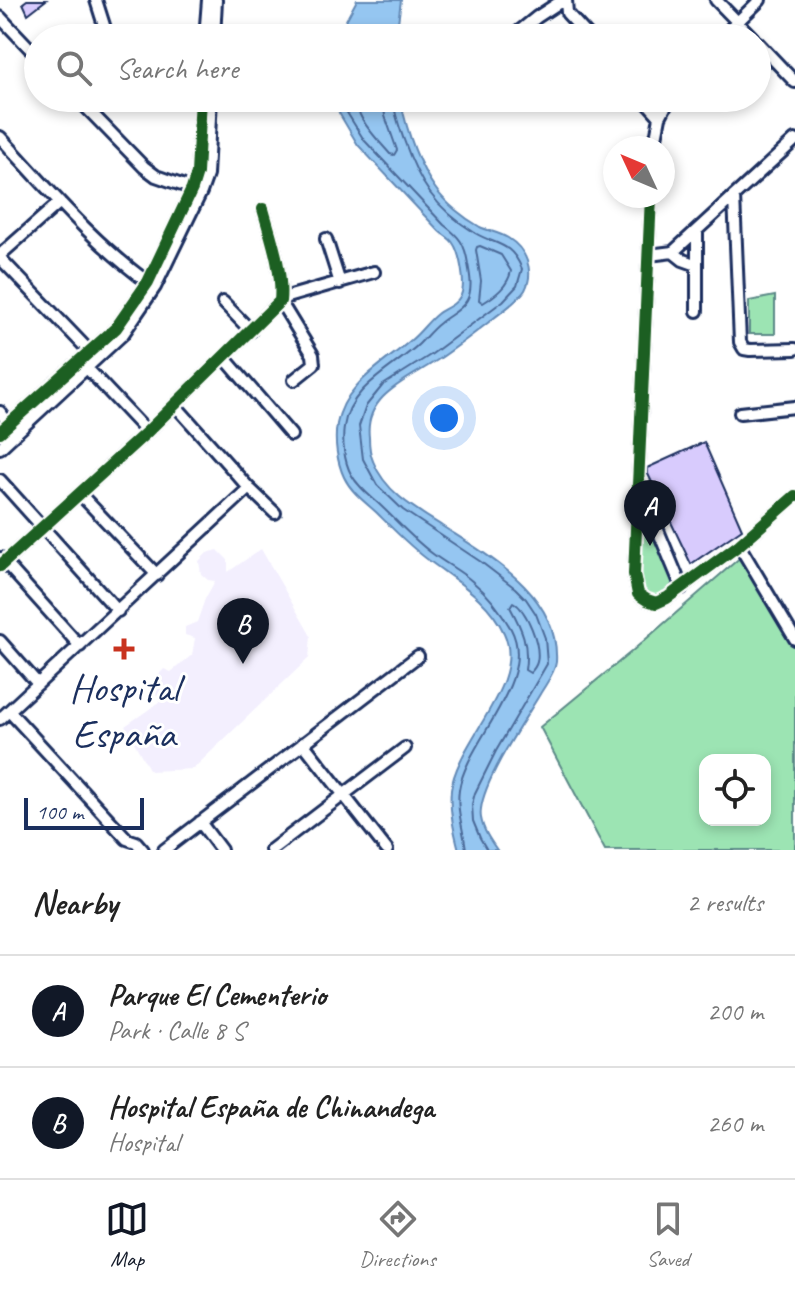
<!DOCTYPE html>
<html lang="en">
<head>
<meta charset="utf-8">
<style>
	body { margin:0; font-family:Caveat,sans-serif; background:#f6f6f6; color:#222 }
	.controls { position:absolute; right:24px; bottom:24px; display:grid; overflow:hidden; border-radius:16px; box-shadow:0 4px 12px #0003 }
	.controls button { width:72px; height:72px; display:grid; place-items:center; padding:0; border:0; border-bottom:2px solid #e0e0e0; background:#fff; color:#222; font:40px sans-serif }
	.compass { position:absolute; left:603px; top:136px; width:72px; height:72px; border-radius:50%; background:#fff; box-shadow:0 4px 12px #0003; rotate:314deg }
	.scale { position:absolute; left:24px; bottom:20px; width:120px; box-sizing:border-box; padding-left:8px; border:4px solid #1b2f5e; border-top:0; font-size:22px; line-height:28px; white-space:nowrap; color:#1b2f5e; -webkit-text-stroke:6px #fff; paint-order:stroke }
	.you { position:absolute; left:444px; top:418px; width:28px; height:28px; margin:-20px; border:6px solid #fff; border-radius:50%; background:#1a73e8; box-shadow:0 0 0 12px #1a73e833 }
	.badge { display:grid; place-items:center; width:52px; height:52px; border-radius:50%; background:#111827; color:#fff; font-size:26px; font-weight:700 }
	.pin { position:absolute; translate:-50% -66px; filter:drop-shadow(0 2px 4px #0008) }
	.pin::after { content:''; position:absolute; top:42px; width:28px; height:24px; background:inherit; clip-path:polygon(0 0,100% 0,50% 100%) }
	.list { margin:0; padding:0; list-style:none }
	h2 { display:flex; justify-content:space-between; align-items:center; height:104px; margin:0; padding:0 32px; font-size:34px }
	h2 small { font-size:26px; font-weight:400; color:#767676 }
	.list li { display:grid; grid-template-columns:52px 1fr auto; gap:24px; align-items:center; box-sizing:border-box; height:112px; padding:0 32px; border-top:2px solid #e0e0e0 }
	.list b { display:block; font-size:30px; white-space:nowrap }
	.list p { margin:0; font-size:26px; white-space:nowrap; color:#767676 }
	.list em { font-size:26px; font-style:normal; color:#767676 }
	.icon { flex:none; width:44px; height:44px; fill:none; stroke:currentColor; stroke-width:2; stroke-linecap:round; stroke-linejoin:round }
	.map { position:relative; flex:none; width:795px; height:850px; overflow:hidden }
	.search { position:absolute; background:#fff; box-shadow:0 4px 12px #0003; left:24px; right:24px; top:24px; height:88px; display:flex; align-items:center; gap:20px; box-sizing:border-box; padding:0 28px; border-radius:44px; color:#767676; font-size:30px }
	.sheet { height:328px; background:#fff }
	nav { display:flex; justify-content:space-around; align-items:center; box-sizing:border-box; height:112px; border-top:2px solid #e0e0e0; background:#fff; font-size:22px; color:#767676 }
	nav a { display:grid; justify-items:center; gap:4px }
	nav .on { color:#111827 }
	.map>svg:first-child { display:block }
	.built { fill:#f3effe }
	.green { fill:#9ce4b3; stroke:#5c8a88; stroke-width:2; fill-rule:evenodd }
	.water { fill:#95c6f1; stroke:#648ab6; stroke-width:2 }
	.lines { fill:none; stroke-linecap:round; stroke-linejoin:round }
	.shore { stroke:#4c6b99; stroke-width:2 }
	.building { fill:#d8cbfd; stroke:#1b2f5e; stroke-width:2 }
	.street-casing { stroke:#1b2f5e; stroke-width:16 }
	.street { stroke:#fff; stroke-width:10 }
	.cycleway-casing { stroke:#fff; stroke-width:17 }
	.cycleway { stroke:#1b5e20; stroke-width:12 }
	.poi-dot { fill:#c8321e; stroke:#fff; stroke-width:3 }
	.labels { text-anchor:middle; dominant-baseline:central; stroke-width:6; stroke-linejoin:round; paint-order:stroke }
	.poi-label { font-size:40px; fill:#1b2f5e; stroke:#fff }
</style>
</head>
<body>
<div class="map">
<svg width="795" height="850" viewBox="0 0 795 850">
	<rect width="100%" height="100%" fill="#fff"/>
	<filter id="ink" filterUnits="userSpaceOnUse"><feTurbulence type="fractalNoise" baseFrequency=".0125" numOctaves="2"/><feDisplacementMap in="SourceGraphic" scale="16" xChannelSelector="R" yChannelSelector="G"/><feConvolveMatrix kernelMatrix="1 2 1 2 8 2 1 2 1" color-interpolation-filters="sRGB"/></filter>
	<g filter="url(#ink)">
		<path class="built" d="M261,549L311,636L309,658L193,769L150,771L125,726L161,701L149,684L164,669L171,672L192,655L195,638L185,635V627L197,622L205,599L215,581L208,580L201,574L199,561L207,553L218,550L228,560V572Z"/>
		<path class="green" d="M775,296V334H749V301Z
			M644,504L676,574C672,587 668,592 655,597L642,590L638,581L640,509Z
			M743,555L788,637L795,645V850H605L540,727L631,652ZM705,760H765V820H705Z"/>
		<path class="water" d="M357,0H401L396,38H340L344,24Z
			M336,98H400C406,127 417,163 435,188C445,203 464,218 480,227C489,231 499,233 508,238C526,249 535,271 525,290C518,301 504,310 494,318C475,333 456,348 436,361C407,380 364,396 369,437C369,445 370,454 373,461C385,492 415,509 442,526C490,557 560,595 556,662C555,673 545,685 540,694C524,721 476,790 481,818C483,830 490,840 497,850H459C454,831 449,810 451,790C457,741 527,683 504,633C489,600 459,583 431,562C411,548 394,530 377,513C365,502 351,492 344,477C337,462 334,441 337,424C344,384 383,365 411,340C421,332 427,322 437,314C445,308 456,305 461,295C466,284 460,253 453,243C450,238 443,235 439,231L358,145L339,113Z"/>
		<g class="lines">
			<path class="shore" d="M344,98L346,111L364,140L444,225C460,237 465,244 468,264C470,275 473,289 467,300C461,311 449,315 440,323C432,329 426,337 419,344C393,369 349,387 344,427C342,442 344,461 351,474C358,487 370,496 380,505C398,522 414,540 433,554C446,564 461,571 473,582C489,595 501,611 511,629C538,680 466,742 459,790C456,811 464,830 466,850
				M354,98C358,120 376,138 390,154L394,155L397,150L385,116L383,98
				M393,98C394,113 399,126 404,140C419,183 435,208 475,233C497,246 510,241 522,269L517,286L503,301L432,354L383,385L366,406L359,426L363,459L377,485L403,510L481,562L515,588L526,599L536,614L545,638L547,664L496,751L475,793L472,804L473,821L480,838L487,850
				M480,246L501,255L511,271C508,286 496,295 483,303L479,300L481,281L476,250L477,247Z
				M513,602C527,610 541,645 537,662C536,666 533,670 530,673L525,670C529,644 522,629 510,607Z"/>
		</g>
		<path class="building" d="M27,0H46L28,14L23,3Z
			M704,442L742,529L691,564L647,472V468Z"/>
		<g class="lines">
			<defs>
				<path id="street" d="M96,0L108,38
					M566,0L567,13L590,38
					M716,0L753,38
					M0,17L38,57
					M205,38L208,0
					M214,38L216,0
					M511,38L537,17L563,0
					M721,38L760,0
					M757,42L795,82
					M77,98L144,167L156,176L196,190
					M643,98L660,117
					M0,137C48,189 95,245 153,286
					M654,148L660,117L670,98
					M651,196L634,574L638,594L647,600L656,603L667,598L739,545L795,496
					M734,196L740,342L744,349L750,350L795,349
					M326,239L340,283
					M673,252L683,260L697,265
					M0,255L60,202
					M649,255L673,252L795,140
					M0,258L93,355
					M280,299L374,272
					M280,301L313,355L314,364L294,380
					M223,302L251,331
					M697,311V230
					M224,357L291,435
					M84,365L147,432
					M175,405L249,488L275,513
					M0,412L13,429
					M740,413L795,407
					M0,432L116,328L148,282L192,189L197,173L201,98
					M0,448L123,334L155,287L201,192L207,175L211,98
					M0,480L118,611
					M640,487L682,588
					M80,494L157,575
					M739,545L795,639
					M1,558L80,646
					M0,566L147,432L280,301C283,271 271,238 263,209
					M0,641L38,684
					M9,711L127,839L136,842L143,850
					M0,719L249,488
					M303,743L387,850
					M200,822L221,850
					M164,850L418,656
					M271,850L405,748"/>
			</defs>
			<use href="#street" class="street-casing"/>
			<use href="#street" class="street"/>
			<defs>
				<path id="cycleway" d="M651,196L634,574L638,594L647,600L656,603L667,598L739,545L795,496
					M0,432L116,328L148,282L192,189L197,173L201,98
					M0,566L147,432L280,301C283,271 271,238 263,209"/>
			</defs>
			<use href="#cycleway" class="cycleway-casing"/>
			<use href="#cycleway" class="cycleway"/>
		</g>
	</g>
	<path class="poi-dot" d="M120 637h8v8h8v8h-8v8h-8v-8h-8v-8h8z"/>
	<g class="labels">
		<g class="poi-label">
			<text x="124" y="688">Hospital<tspan x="124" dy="46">España</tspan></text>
		</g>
	</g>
</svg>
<div class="controls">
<button><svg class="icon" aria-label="locate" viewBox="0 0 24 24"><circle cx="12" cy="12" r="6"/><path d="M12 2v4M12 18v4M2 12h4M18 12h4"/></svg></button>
</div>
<svg class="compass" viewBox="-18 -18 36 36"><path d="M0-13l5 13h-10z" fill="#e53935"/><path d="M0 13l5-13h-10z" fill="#767676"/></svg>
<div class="scale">100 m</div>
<div class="you"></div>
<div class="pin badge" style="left:650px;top:546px">A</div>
<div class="pin badge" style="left:243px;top:664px">B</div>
<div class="search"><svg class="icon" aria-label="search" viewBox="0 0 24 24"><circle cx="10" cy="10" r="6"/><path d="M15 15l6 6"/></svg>Search here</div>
</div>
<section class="sheet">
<h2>Nearby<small>2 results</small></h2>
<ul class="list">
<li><span class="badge">A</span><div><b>Parque El Cementerio</b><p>Park · Calle 8 S</p></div><em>200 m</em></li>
<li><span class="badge">B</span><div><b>Hospital España de Chinandega</b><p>Hospital</p></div><em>260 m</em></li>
</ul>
</section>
<nav>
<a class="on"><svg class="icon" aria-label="map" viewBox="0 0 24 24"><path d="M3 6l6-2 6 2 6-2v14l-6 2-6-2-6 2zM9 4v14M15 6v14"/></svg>Map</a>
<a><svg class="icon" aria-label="directions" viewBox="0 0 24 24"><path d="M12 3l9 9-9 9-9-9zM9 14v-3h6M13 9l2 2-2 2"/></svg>Directions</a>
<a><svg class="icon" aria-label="saved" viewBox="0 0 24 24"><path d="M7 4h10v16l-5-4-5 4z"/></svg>Saved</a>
</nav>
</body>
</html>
